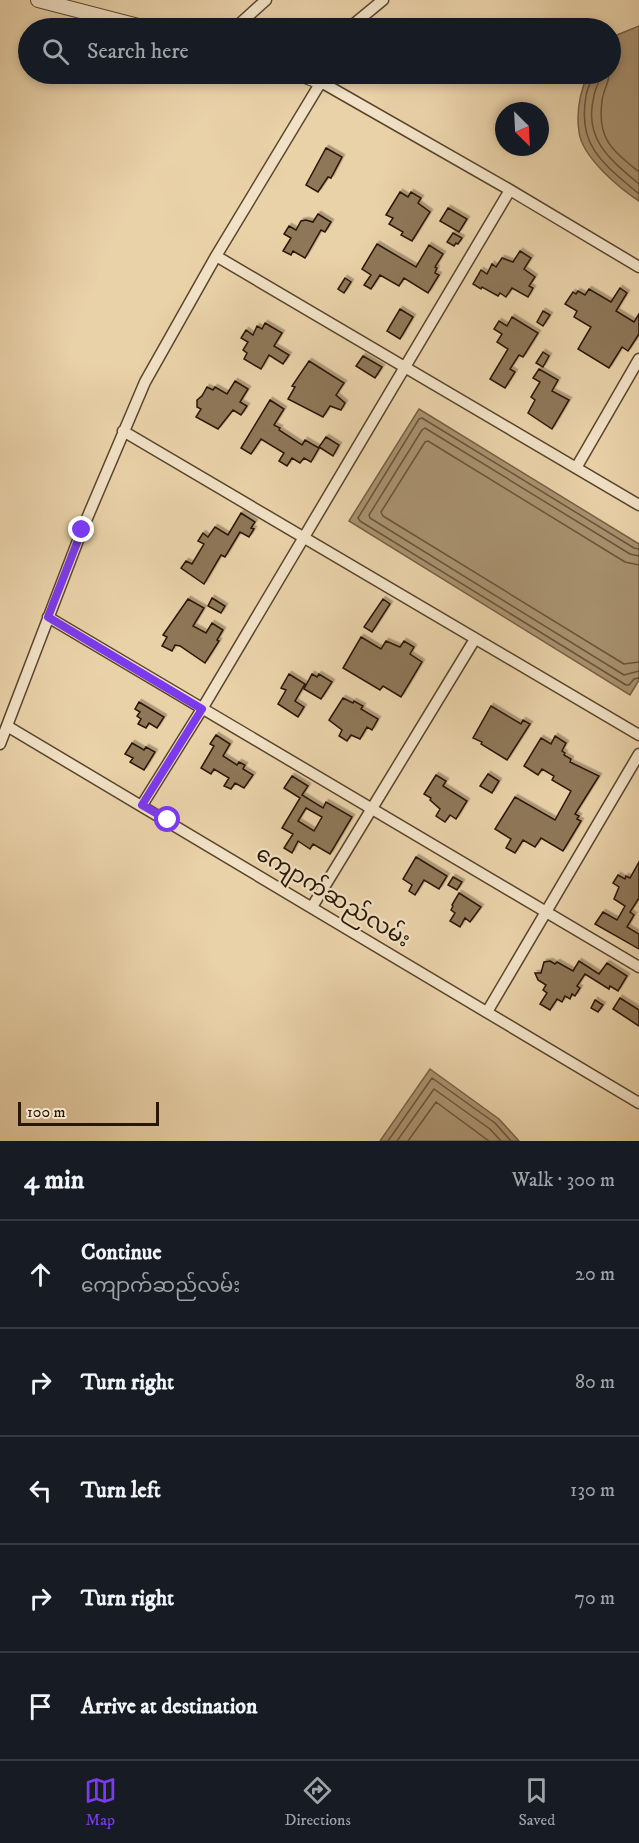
<!DOCTYPE html>
<html lang="en">
<head>
<meta charset="utf-8">
<style>
	body { margin:0; font-family:"IM FELL DW Pica","Noto Sans Myanmar",serif; background:#20242c; color:#f1f3f6 }
	.compass { position:absolute; left:495px; top:102px; width:54px; height:54px; border-radius:50%; background:#171b24; box-shadow:0 3px 9px #0003; rotate:156deg }
	.scale { position:absolute; left:18px; bottom:15px; width:141px; box-sizing:border-box; padding-left:6px; border:3px solid #2b1601; border-top:0; font-size:16px; line-height:21px; white-space:nowrap; color:#2b1601; -webkit-text-stroke:4px #f1e1c6; paint-order:stroke }
	.stop { position:absolute; width:18px; height:18px; margin:-14px; border:4px solid #7c3aed; border-radius:50%; background:#fff }
	.stop.end { background:#7c3aed; border-color:#fff; box-shadow:0 2px 6px #0008 }
	.list { margin:0; padding:0; list-style:none }
	h2 { display:flex; justify-content:space-between; align-items:center; height:78px; margin:0; padding:0 24px; font-size:26px }
	h2 small { font-size:20px; font-weight:400; color:#9ea1a6 }
	.list li { display:grid; grid-template-columns:39px 1fr auto; gap:18px; align-items:center; box-sizing:border-box; height:108px; padding:0 24px; border-top:2px solid #363941 }
	.list b { display:block; font-size:22px; white-space:nowrap }
	.list p { margin:0; font-size:20px; white-space:nowrap; color:#9ea1a6 }
	.list em { font-size:20px; font-style:normal; color:#9ea1a6 }
	.icon { flex:none; width:33px; height:33px; fill:none; stroke:currentColor; stroke-width:2; stroke-linecap:round; stroke-linejoin:round }
	.map { position:relative; flex:none; width:639px; height:1141px; overflow:hidden }
	.search { position:absolute; background:#171b24; box-shadow:0 3px 9px #0003; left:18px; right:18px; top:18px; height:66px; display:flex; align-items:center; gap:15px; box-sizing:border-box; padding:0 21px; border-radius:33px; color:#9ea1a6; font-size:22px }
	.sheet { height:618px; background:#171b24 }
	nav { display:flex; justify-content:space-around; align-items:center; box-sizing:border-box; height:84px; border-top:2px solid #363941; background:#171b24; font-size:16px; color:#9ea1a6 }
	nav a { display:grid; justify-items:center; gap:3px }
	nav .on { color:#7c3aed }
	.map>svg:first-child { display:block }
	.water { fill:#a8916f; stroke:#766043; stroke-width:1.5 }
	.lines { fill:none; stroke-linecap:round; stroke-linejoin:round }
	.shore { stroke:#6a5438; stroke-width:1.5 }
	.building { fill:#8e7758; stroke:#2b1601; stroke-width:1.5; fill-rule:evenodd; filter:url(#shadow) }
	.minor-casing { stroke:#5a452b; stroke-width:13 }
	.tertiary-casing { stroke:#5a452b; stroke-width:16 }
	.minor { stroke:#f1e1c6; stroke-width:10 }
	.tertiary { stroke:#f1e1c6; stroke-width:14 }
	.route { stroke:#7c3aed; stroke-width:8 }
	.labels { text-anchor:middle; dominant-baseline:central; stroke-width:4.5; stroke-linejoin:round; paint-order:stroke }
	.street-label { font-size:22px; fill:#2b1601; stroke:#f1e1c6 }
</style>
</head>
<body>
<div class="map">
<svg width="639" height="1141" viewBox="0 0 639 1141">
	<defs>
		<filter id="shadow"><feDropShadow dx="2.5" dy="-2.5" stdDeviation="0" flood-color="#0004"/></filter>
	</defs>
	<rect width="100%" height="100%" fill="#e9d1a8"/>
	<filter id="stains"><feTurbulence type="fractalNoise" baseFrequency=".00333" numOctaves="4"/><feColorMatrix values="0 0 0 0 .2 0 0 0 0 .09 0 0 0 0 .02 0 0 0 .5 -.17"/></filter>
	<radialGradient id="worn" r=".72"><stop offset=".6" stop-color="#630" stop-opacity="0"/><stop offset="1" stop-color="#630" stop-opacity=".3"/></radialGradient>
	<path class="water" d="M639,26V201C619,188 582,157 579,132C576,112 580,92 588,74H610L611,42L617,35Z
		M419,409L639,544V680L630,695L349,521Z
		M430,1069L499,1119L519,1141H380Z"/>
	<g class="lines">
		<path class="shore" d="M593,74C592,81 587,88 586,96C577,147 604,164 639,194
			M600,74C600,82 595,88 594,96C583,138 609,159 639,184
			M609,74C609,83 603,91 602,101C597,139 612,150 639,172
			M639,549L634,548L422,418L419,419L358,518L360,521L626,685H629L634,679L639,678
			M639,556L630,554L425,428L422,430L369,515L370,518L624,675L639,671
			M639,565L625,562L428,441L425,442L381,512L383,516L624,664L639,662
			M388,1141L432,1078L495,1123L511,1141
			M397,1141L434,1089L490,1129L501,1141
			M408,1141L436,1102L489,1141"/>
	</g>
	<path class="building" d="M326,148L342,157L331,178L328,177L318,192L306,185Z
		M400,192L408,197L411,192L421,198L418,203L430,212L412,241L401,235L403,232L389,224L393,218L386,215Z
		M448,208L467,219L459,232L440,221Z
		M318,214L331,222L325,232L321,230L305,258L293,251L291,255L283,251L291,238L284,234L289,226L296,230L301,221L306,220L313,222Z
		M453,233L462,238L458,244L456,243L454,246L447,242Z
		M377,244L416,267L429,245L443,254L435,267L437,268L435,273L439,275L428,293L404,278L399,286L380,275L371,289L364,285L371,275L362,269Z
		M520,251L531,258L524,269L535,277L529,286L533,288L528,297L512,288L506,297L500,293L498,296L482,287L481,289L473,284L481,270L487,274L492,264L496,267L502,258L513,262Z
		M345,278L351,282L344,293L338,289Z
		M620,288L627,293L616,311L634,322L639,314V334L628,351L622,347L609,368L578,349L591,327L574,317L577,311L565,304L573,292L576,294L578,291L585,295L589,289L611,302Z
		M400,309L413,317L400,339L387,331Z
		M543,311L550,315L543,326L537,322Z
		M512,317L538,333L523,357L519,355L510,369L515,372L505,388L490,379L508,349L497,342L502,334L494,329L499,321L507,326Z
		M265,323L282,333L274,346L289,355L283,364L269,355L261,369L244,359L247,353L243,350L248,342L241,338L246,330L253,335L257,326L262,329Z
		M543,352L549,356L543,367L536,363Z
		M363,356L382,367L375,378L356,366Z
		M309,361L344,383L336,395L345,403L341,410L330,406L323,417L288,399L295,387L292,386Z
		M539,369L558,380L552,391L569,400L552,429L528,413L535,400L531,397L540,382L533,378Z
		M235,381L248,389L240,402L247,406L241,415L233,410L218,429L196,417L201,409L197,407V400L202,396L207,387L213,390L215,387L227,394Z
		M270,400L284,409L274,425L280,428L279,430L302,445L305,440L319,448L311,462L304,458L300,463L292,458L287,466L279,461L284,453L261,439L251,454L241,448Z
		M326,437L339,445L333,456L319,447Z
		M241,513L255,522L251,528L254,529L249,537L240,532L225,557L221,555L204,584L181,568L186,561L192,564L204,544L198,541L203,533L208,537L215,527L228,535Z
		M212,598L225,606L221,613L208,606Z
		M188,599L204,608L193,626L206,633L212,623L223,630L217,640L219,641L205,663L180,646L175,645L172,651L162,646L167,637L163,635Z
		M383,599L390,604L372,632L364,627Z
		M361,637L381,649L386,641L400,647L404,641L414,647L410,654L422,662L401,697L383,686L380,690L343,668Z
		M289,674L305,684L295,701L304,707L298,717L278,704L286,690L281,688Z
		M312,674L317,677L319,674L332,682L321,699L304,689Z
		M343,698L353,703L354,701L363,706L361,709L378,719L372,730L367,727L360,739L351,735L347,741L339,736L342,730L329,720Z
		M139,702L164,717L157,728L149,723L146,728L138,724L141,719L137,716L140,712L135,709Z
		M491,706L521,724L523,720L530,724L507,760L481,744L482,742L473,738Z
		M216,735L230,744L223,756L237,765L239,762L245,765L243,769L253,775L244,788L235,783L231,789L224,786L229,778L214,769L211,774L201,768L214,746L210,744Z
		M555,736L566,743L562,751L565,753L564,755L571,759L570,762L599,776L575,814L579,816L577,819L581,821L563,851L541,838L535,847L523,840L515,853L506,848L511,839L495,829L515,797L555,820L571,791L552,780L554,776L542,769L538,775L524,766L541,738L551,744Z
		M132,743L144,750L146,747L155,752L144,770L130,762L133,758L125,754Z
		M488,774L499,781L492,793L480,786Z
		M436,775L446,781L443,786L467,801L456,819L450,815L445,822L436,816L440,809L430,800L431,798L424,794Z
		M292,776L308,786L302,795L323,808L326,802L352,817L330,854L313,844L310,849L298,841L292,853L284,848L293,834L282,828L300,798L284,788ZM306,808L322,817L314,831L298,821Z
		M416,857L447,876L439,889L424,880L415,895L409,891L412,885L403,879Z
		M639,862V898L630,912L634,915L627,927L639,934V949L595,924L603,912L617,920L625,906L614,899L619,887L613,883L618,875L625,879L626,876L630,878Z
		M453,877L462,882L457,890L448,885Z
		M459,893L481,907L470,922L465,918L460,927L450,921L455,913L451,910L453,906L452,905Z
		M550,961L555,964L557,962L573,971L579,961L599,974L607,963L627,976L618,991L610,986L609,989L585,974L577,986L580,988L575,996L572,994L570,999L565,996L562,1002L557,999L550,1010L540,1004L547,993L543,990L546,985L538,980L535,973H541L544,962Z
		M620,998L639,1010V1026L613,1009Z
		M595,1000L603,1005L598,1012L591,1008Z"/>
	<g class="lines">
		<defs>
			<path id="minor" d="M235,28L266,0
				M349,28L383,0
				M216,256L639,505
				M123,431L639,735
				M576,468L639,359
				M48,617L639,967
				M7,726L639,1103
				M0,744L82,530L145,382L216,256L321,82L510,190L639,267
				M142,805L202,709L510,190
				M312,907L475,639
				M487,1012L639,754"/>
			<path id="tertiary" d="M38,0L146,28
				M300,74L321,82"/>
		</defs>
		<use href="#minor" class="minor-casing"/>
		<use href="#tertiary" class="tertiary-casing"/>
		<use href="#minor" class="minor"/>
		<use href="#tertiary" class="tertiary"/>
	</g>
	<g class="lines">
		<path class="route" d="M82,530L48,617L202,709L142,805L168,820"/>
	</g>
	<g class="labels">
		<g class="street-label">
			<text transform="translate(333 897) rotate(31)">ကျောက်ဆည်လမ်း</text>
		</g>
	</g>
	<rect width="100%" height="100%" filter="url(#stains)"/>
	<rect width="100%" height="100%" fill="url(#worn)"/>
</svg>
<svg class="compass" viewBox="-18 -18 36 36"><path d="M0-13l5 13h-10z" fill="#e53935"/><path d="M0 13l5-13h-10z" fill="#9ea1a6"/></svg>
<div class="scale">100 m</div>
<div class="stop" style="left:168px;top:820px"></div>
<div class="stop end" style="left:82px;top:530px"></div>
<div class="search"><svg class="icon" aria-label="search" viewBox="0 0 24 24"><circle cx="10" cy="10" r="6"/><path d="M15 15l6 6"/></svg>Search here</div>
</div>
<section class="sheet">
<h2>4 min<small>Walk · 300 m</small></h2>
<ul class="list">
<li><svg class="icon" aria-label="ahead" viewBox="0 0 24 24"><path d="M12 20V5M6 11l6-6 6 6"/></svg><div><b>Continue</b><p>ကျောက်ဆည်လမ်း</p></div><em>20 m</em></li>
<li><svg class="icon" aria-label="right" viewBox="0 0 24 24"><path d="M7 20v-9h11M14 6l5 5-5 5"/></svg><div><b>Turn right</b></div><em>80 m</em></li>
<li><svg class="icon" aria-label="left" viewBox="0 0 24 24"><path d="M17 20v-9H6M10 6l-5 5 5 5"/></svg><div><b>Turn left</b></div><em>130 m</em></li>
<li><svg class="icon" aria-label="right" viewBox="0 0 24 24"><path d="M7 20v-9h11M14 6l5 5-5 5"/></svg><div><b>Turn right</b></div><em>70 m</em></li>
<li><svg class="icon" aria-label="arrive" viewBox="0 0 24 24"><path d="M6 21V4h12l-3 4 3 4H6"/></svg><div><b>Arrive at destination</b></div></li>
</ul>
</section>
<nav>
<a class="on"><svg class="icon" aria-label="map" viewBox="0 0 24 24"><path d="M3 6l6-2 6 2 6-2v14l-6 2-6-2-6 2zM9 4v14M15 6v14"/></svg>Map</a>
<a><svg class="icon" aria-label="directions" viewBox="0 0 24 24"><path d="M12 3l9 9-9 9-9-9zM9 14v-3h6M13 9l2 2-2 2"/></svg>Directions</a>
<a><svg class="icon" aria-label="saved" viewBox="0 0 24 24"><path d="M7 4h10v16l-5-4-5 4z"/></svg>Saved</a>
</nav>
</body>
</html>
